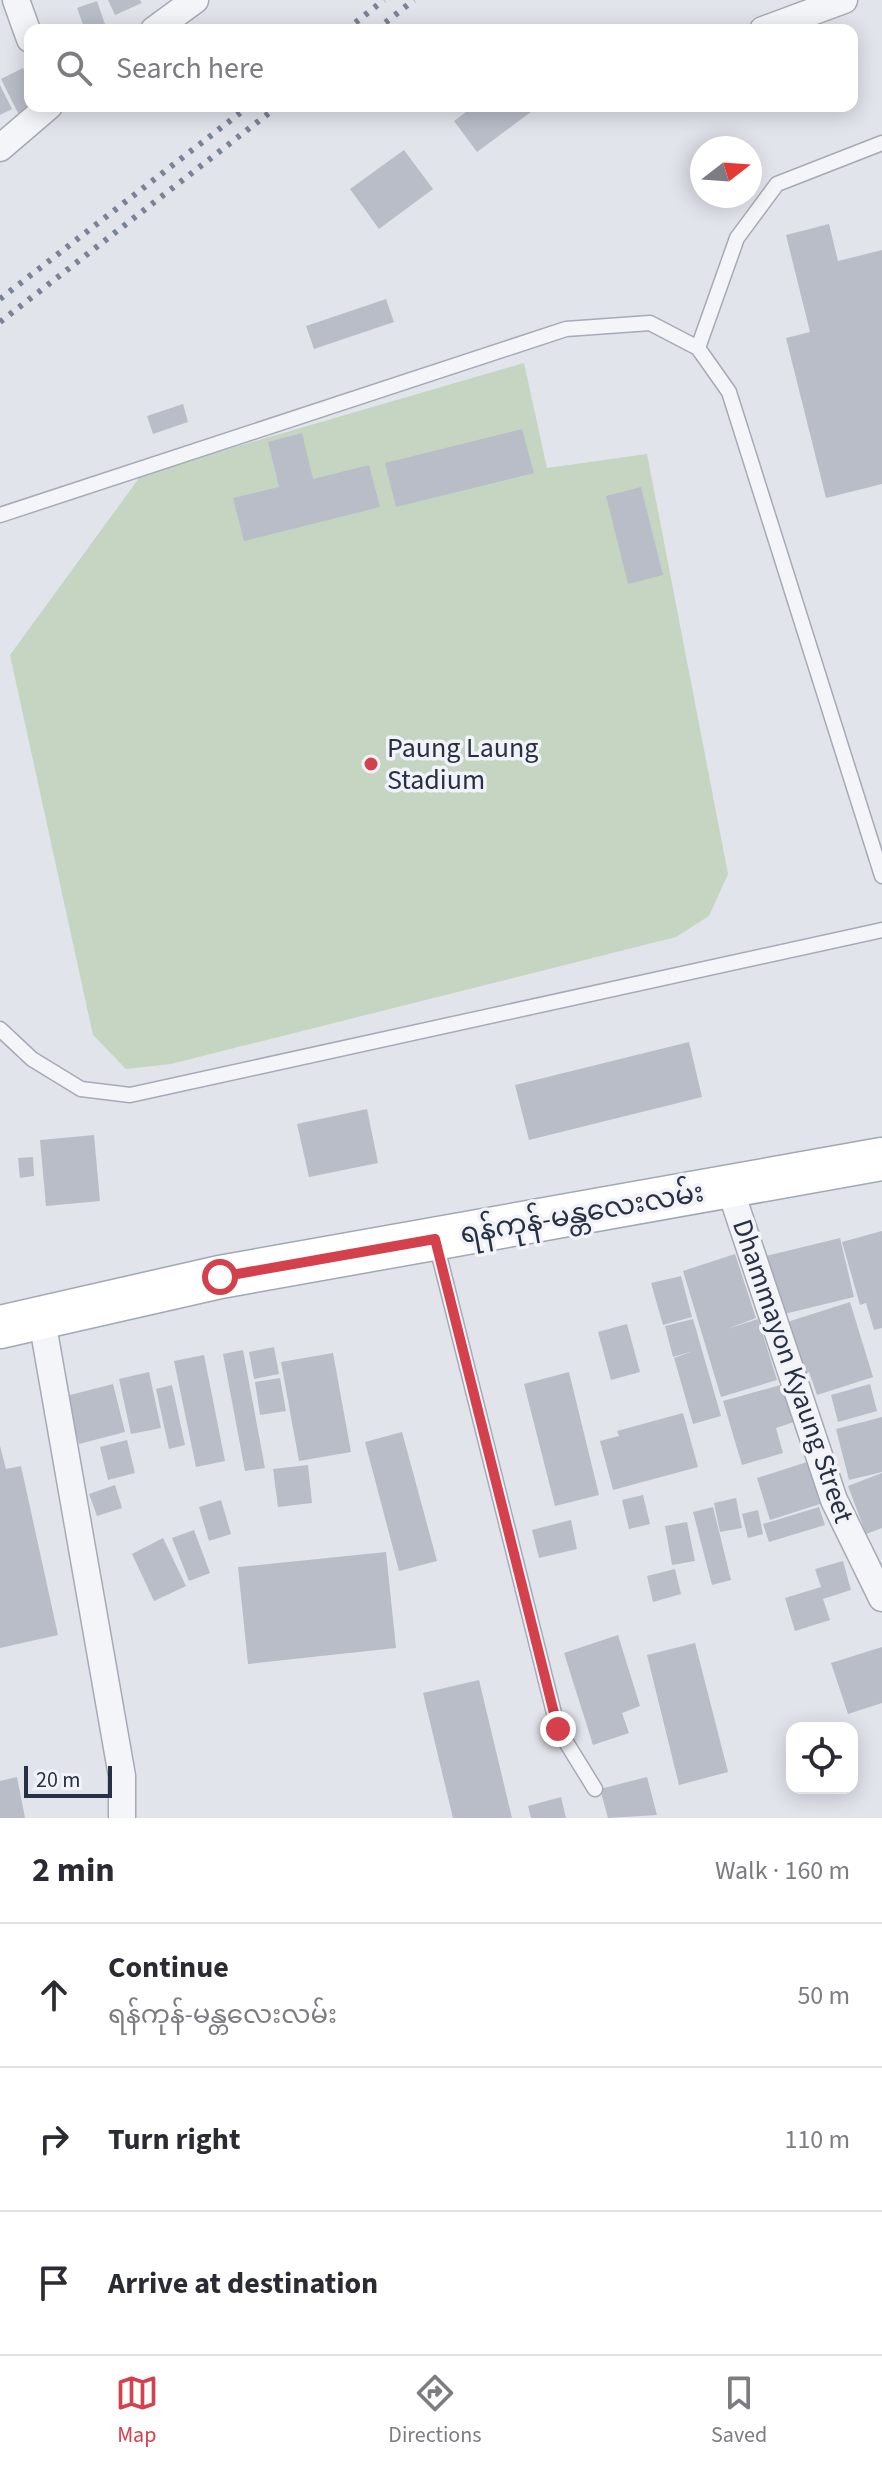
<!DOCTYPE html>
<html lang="en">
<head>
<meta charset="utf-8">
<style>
	body { margin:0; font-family:"Source Sans 3","Noto Sans Myanmar",sans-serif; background:#f7f7f7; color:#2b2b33 }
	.controls { position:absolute; right:24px; bottom:24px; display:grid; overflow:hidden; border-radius:16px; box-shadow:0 4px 20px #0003 }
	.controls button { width:72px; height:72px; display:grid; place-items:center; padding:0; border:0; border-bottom:2px solid #e1e1e2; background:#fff; color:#2b2b33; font:40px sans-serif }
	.compass { position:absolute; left:690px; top:136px; width:72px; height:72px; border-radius:50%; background:#fff; box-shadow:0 4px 20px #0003; rotate:73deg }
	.scale { position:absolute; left:24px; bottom:20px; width:88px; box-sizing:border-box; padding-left:8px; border:4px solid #283043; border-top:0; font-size:22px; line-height:28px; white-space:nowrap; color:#283043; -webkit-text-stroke:6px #f1f3f8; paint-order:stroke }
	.stop { position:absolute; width:24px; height:24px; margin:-18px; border:6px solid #d5404d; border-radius:50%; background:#fff }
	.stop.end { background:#d5404d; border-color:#fff; box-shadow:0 2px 8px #0008 }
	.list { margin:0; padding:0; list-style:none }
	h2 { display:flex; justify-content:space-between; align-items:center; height:104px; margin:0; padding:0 32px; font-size:34px }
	h2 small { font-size:26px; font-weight:400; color:#7c7c81 }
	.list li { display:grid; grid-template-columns:52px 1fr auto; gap:24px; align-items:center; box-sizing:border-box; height:144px; padding:0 32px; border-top:2px solid #e1e1e2 }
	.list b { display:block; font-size:30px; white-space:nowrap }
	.list p { margin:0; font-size:26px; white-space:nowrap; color:#7c7c81 }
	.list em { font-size:26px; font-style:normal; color:#7c7c81 }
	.icon { flex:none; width:44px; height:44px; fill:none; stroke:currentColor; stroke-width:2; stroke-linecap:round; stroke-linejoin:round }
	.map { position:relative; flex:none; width:882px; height:1818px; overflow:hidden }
	.search { position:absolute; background:#fff; box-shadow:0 4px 20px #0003; left:24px; right:24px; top:24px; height:88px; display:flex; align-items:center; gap:20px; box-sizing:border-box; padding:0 28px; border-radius:16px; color:#7c7c81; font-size:30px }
	.sheet { height:536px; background:#fff }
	nav { display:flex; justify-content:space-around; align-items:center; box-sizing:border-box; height:112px; border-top:2px solid #e1e1e2; background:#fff; font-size:22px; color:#7c7c81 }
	nav a { display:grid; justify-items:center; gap:4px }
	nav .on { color:#d5404d }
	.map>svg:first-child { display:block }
	.garden { fill:#c5d5c2 }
	.building { fill:#b8bdc8 }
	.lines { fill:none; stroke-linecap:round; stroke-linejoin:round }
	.service-casing { stroke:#a6aab5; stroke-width:17 }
	.minor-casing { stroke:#a6aab5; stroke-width:29 }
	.primary-casing { stroke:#a0a7b7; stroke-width:45 }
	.service { stroke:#f4f5f9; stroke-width:14 }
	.minor { stroke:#f4f5f9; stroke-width:26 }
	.primary { stroke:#fff; stroke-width:42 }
	.rail { stroke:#7a8295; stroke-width:6; stroke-dasharray:4 8; stroke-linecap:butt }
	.route { stroke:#d5404d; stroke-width:10 }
	.poi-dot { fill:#d5404d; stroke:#f1f3f8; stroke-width:3 }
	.labels { text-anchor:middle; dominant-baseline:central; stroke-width:7; stroke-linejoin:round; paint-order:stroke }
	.poi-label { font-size:28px; fill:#283043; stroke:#f1f3f8; text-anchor:start }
	.street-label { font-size:28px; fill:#283043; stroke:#f1f3f8 }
</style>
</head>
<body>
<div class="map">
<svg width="882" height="1818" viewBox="0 0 882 1818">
	<rect width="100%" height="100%" fill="#e1e4eb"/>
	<path class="garden" d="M524,363L547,468L647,454L728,874L709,916L676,937L171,1064L126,1069L93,1035L10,655L142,474Z"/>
	<path class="building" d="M108,0H140L142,3L115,15Z
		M97,1L107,30H85L77,8Z
		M23,68L30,82V106L19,115L1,79Z
		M0,85L12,109L0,115Z
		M474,106H539L477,152L454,121Z
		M404,150L433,189L379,229L350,189Z
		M829,224L838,261L882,250V484L826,498L786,338L810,332L786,235Z
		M386,299L394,322L314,349L306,326Z
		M183,404L188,422L153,434L147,416Z
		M522,429L534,473L396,507L385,463Z
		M302,433L313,479L369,465L380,507L244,541L233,498L279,487L268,442Z
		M641,487L663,575L628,584L606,496Z
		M689,1042L702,1097L529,1140L515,1085Z
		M367,1109L378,1163L309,1177L297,1124Z
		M94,1135L100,1201L46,1206L40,1140Z
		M33,1157L34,1176L20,1178L18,1158Z
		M882,1231V1328L874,1330L866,1303L860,1305L842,1242Z
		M840,1238L854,1297L780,1315L766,1256Z
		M735,1254L756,1318L727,1329L758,1319L777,1380L721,1397L683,1271Z
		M681,1276L692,1317L663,1325L651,1283Z
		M850,1302L873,1377L817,1395L809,1372L800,1375L784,1323Z
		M693,1319L721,1416L693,1424L674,1358L693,1351L673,1357L665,1326Z
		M627,1324L640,1372L611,1380L598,1332Z
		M274,1347L279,1374L254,1379L249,1352Z
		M243,1350L265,1468L245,1471L223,1354Z
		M333,1353L351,1452L299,1461L281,1362Z
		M204,1355L225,1461L196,1467L174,1361Z
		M149,1372L161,1428L131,1434L119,1379Z
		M569,1372L599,1495L555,1506L524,1384Z
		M280,1378L286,1411L260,1415L255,1382Z
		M113,1384L125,1432L79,1444L66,1396Z
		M784,1384L794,1422L776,1428L783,1453L742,1465L723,1401Z
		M870,1384L877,1411L838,1422L831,1395Z
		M172,1385L185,1445L169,1449L156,1389Z
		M683,1413L698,1467L613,1490L600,1441L619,1436L617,1431Z
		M882,1417V1472L849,1480L836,1429Z
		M402,1432L437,1561L399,1571L365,1442Z
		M127,1440L135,1473L108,1480L100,1447Z
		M0,1446L6,1469L21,1466L58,1635L0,1648Z
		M810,1461L823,1503L770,1520L757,1478Z
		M308,1465L312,1503L278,1507L273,1469Z
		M882,1473V1528L866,1534L848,1486Z
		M115,1485L122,1508L97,1516L89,1494Z
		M643,1495L650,1524L629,1529L622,1500Z
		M736,1498L742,1528L720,1532L714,1503Z
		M221,1500L231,1534L209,1541L199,1507Z
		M713,1507L731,1580L712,1585L693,1512Z
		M819,1507L825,1525L769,1542L763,1524Z
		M758,1510L763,1534L748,1538L742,1514Z
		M571,1520L577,1549L539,1558L532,1530Z
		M687,1522L695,1561L672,1565L665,1526Z
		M194,1530L210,1573L189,1581L172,1538Z
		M163,1538L186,1586L154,1601L132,1554Z
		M386,1552L396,1648L248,1664L238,1567Z
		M843,1561L851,1590L823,1599L830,1620L795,1631L785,1598L821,1587L815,1569Z
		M675,1569L681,1594L653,1602L647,1576Z
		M618,1635L640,1706L622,1713L629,1733L593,1745L564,1653Z
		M695,1643L728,1772L679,1785L647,1655Z
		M882,1647V1703L848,1714L831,1663Z
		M479,1680L512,1818H453L423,1693Z
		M17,1777L25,1818H0V1781Z
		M647,1777L657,1815L608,1818L600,1789Z
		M561,1797L566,1818H531L528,1806Z"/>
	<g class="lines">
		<defs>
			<path id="service" d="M698,348L737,238L777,184L882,143
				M0,515L566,329L650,323L698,348L729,392L882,876
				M0,1029L32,1059L81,1089L130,1095L882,930
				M436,1243L558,1729L595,1789"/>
			<path id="minor" d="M16,0L30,39
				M154,30L195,0
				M763,30L844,0
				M0,148L49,106
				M729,1186L834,1500L882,1598
				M42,1320L122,1776V1818"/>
			<path id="primary" d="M0,1327L220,1277L882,1159"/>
		</defs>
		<use href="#service" class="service-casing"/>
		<use href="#minor" class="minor-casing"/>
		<use href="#primary" class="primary-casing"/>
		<use href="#service" class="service"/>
		<use href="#minor" class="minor"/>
		<use href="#primary" class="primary"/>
		<path class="rail" d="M346,30L384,0
			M376,30L414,0
			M0,299L249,106
			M0,322L278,106"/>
	</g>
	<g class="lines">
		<path class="route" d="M220,1277L435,1239L558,1729"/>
	</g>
	<circle class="poi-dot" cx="371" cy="764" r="8"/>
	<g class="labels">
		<g class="poi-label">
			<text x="387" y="748">Paung Laung<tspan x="387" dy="32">Stadium</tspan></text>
		</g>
		<g class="street-label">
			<text transform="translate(582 1213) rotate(-10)">ရန်ကုန်-မန္တလေးလမ်း</text>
			<text transform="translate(793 1371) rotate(71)">Dhammayon Kyaung Street</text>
		</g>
	</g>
</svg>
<div class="controls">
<button><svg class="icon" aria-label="locate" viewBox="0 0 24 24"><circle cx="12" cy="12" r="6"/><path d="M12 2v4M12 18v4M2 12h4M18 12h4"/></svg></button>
</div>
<svg class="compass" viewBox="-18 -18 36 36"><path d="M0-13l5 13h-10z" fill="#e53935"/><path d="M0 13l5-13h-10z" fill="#7c7c81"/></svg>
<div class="scale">20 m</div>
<div class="stop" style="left:220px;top:1277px"></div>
<div class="stop end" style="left:558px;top:1729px"></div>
<div class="search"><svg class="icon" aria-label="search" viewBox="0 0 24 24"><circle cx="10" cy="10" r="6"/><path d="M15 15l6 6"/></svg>Search here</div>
</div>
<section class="sheet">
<h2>2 min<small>Walk · 160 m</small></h2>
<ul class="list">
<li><svg class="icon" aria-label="ahead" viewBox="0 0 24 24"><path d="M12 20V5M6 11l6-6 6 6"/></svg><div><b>Continue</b><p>ရန်ကုန်-မန္တလေးလမ်း</p></div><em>50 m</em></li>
<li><svg class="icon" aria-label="right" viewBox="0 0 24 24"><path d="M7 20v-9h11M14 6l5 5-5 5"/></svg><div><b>Turn right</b></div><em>110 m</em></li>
<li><svg class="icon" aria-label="arrive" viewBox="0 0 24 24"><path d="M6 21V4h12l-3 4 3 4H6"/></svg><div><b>Arrive at destination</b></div></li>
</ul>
</section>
<nav>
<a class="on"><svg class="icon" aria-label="map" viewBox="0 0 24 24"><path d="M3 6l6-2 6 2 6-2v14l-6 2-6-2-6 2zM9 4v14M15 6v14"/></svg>Map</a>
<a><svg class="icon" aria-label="directions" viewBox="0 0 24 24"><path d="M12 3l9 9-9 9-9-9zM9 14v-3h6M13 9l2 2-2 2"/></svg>Directions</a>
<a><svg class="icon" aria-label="saved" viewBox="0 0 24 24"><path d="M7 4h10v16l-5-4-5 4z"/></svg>Saved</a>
</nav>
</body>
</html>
